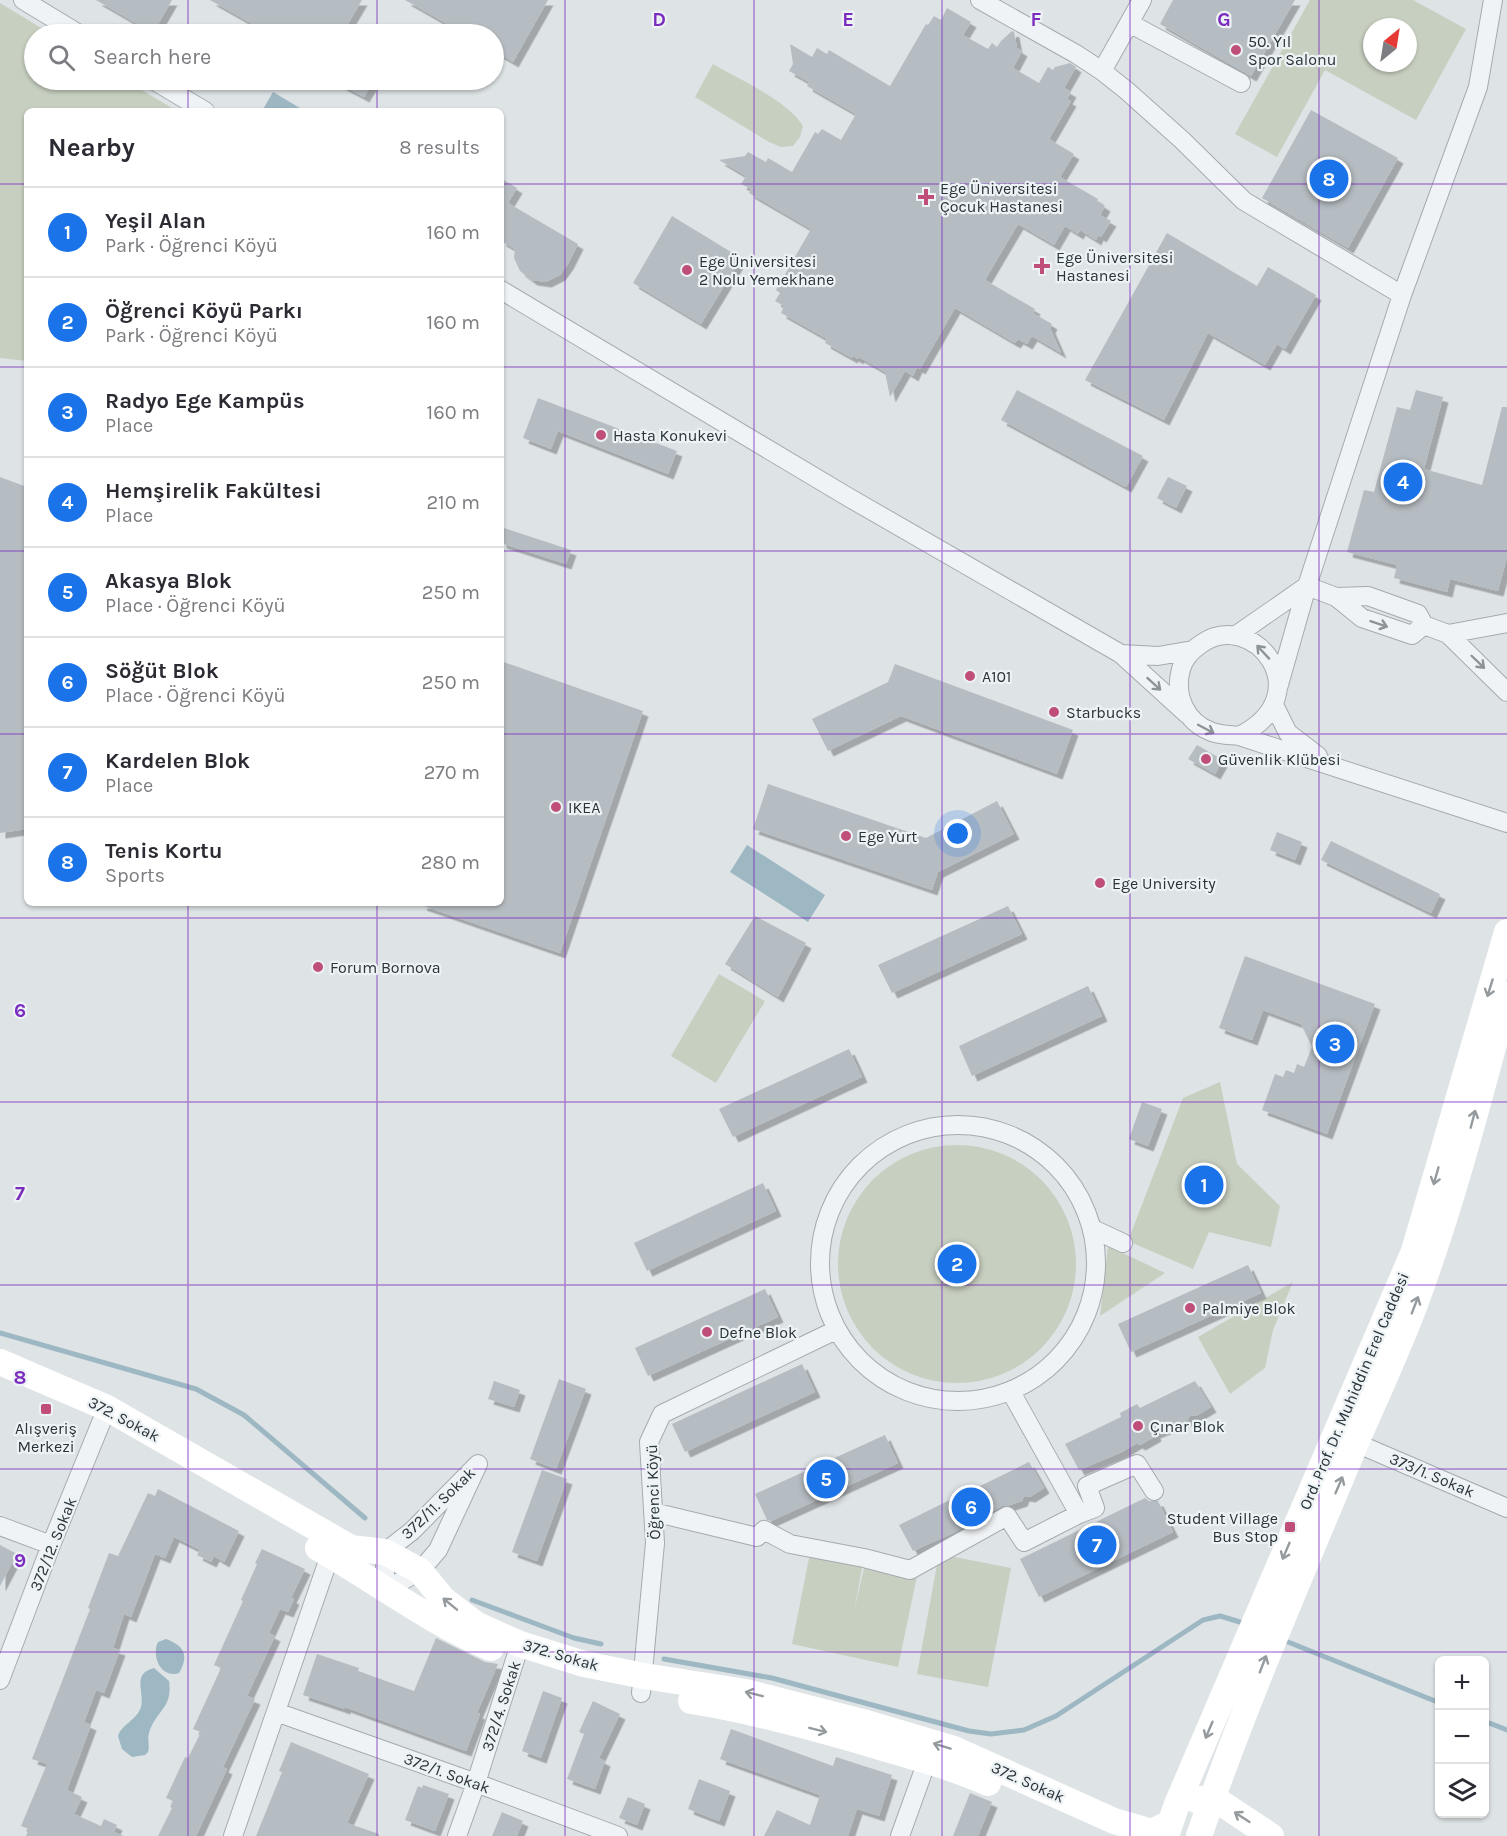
<!DOCTYPE html>
<html lang="en">
<head>
<meta charset="utf-8">
<style>
	body { margin:0; font-family:Karla,sans-serif; background:#f7f7f7; color:#2b2b33 }
	.controls { position:absolute; right:18px; bottom:18px; display:grid; overflow:hidden; border-radius:9px; box-shadow:0 2px 4px #0004 }
	.controls button { width:54px; height:54px; display:grid; place-items:center; padding:0; border:0; border-bottom:2px solid #e1e1e2; background:#fff; color:#2b2b33; font:30px sans-serif }
	.compass { position:absolute; left:1363px; top:18px; width:54px; height:54px; border-radius:50%; background:#fff; box-shadow:0 2px 4px #0004; rotate:30deg }
	.you { position:absolute; left:958px; top:834px; width:21px; height:21px; margin:-15px; border:4px solid #fff; border-radius:50%; background:#1a73e8; box-shadow:0 0 0 9px #1a73e833 }
	.badge { display:grid; place-items:center; width:39px; height:39px; border-radius:50%; background:#1a73e8; color:#fff; font-size:20px; font-weight:700 }
	.pin { position:absolute; translate:-50% -50%; border:3px solid #fff; box-shadow:0 2px 6px #0006 }
	.list { margin:0; padding:0; list-style:none }
	h2 { display:flex; justify-content:space-between; align-items:center; height:78px; margin:0; padding:0 24px; font-size:26px }
	h2 small { font-size:20px; font-weight:400; color:#7c7c81 }
	.list li { display:grid; grid-template-columns:39px 1fr auto; gap:18px; align-items:center; box-sizing:border-box; height:90px; padding:0 24px; border-top:2px solid #e1e1e2 }
	.list b { display:block; font-size:22px; white-space:nowrap }
	.list p { margin:0; font-size:20px; white-space:nowrap; color:#7c7c81 }
	.list em { font-size:20px; font-style:normal; color:#7c7c81 }
	.icon { flex:none; width:33px; height:33px; fill:none; stroke:currentColor; stroke-width:2; stroke-linecap:round; stroke-linejoin:round }
	.map { position:relative; flex:none; width:1507px; height:1836px; overflow:hidden }
	.search { position:absolute; background:#fff; box-shadow:0 2px 4px #0004; left:24px; top:24px; width:480px; height:66px; display:flex; align-items:center; gap:15px; box-sizing:border-box; padding:0 21px; border-radius:33px; color:#7c7c81; font-size:22px }
	.panel { position:absolute; background:#fff; box-shadow:0 2px 4px #0004; left:24px; top:108px; width:480px; height:798px; border-radius:9px }
	.map>svg:first-child { display:block }
	.green { fill:#c7cfc0; fill-rule:evenodd }
	.water { fill:#9db7c3 }
	.lines { fill:none; stroke-linecap:round; stroke-linejoin:round }
	.stream { stroke:#9db7c3; stroke-width:5 }
	.building { fill:#b6bdc2; filter:url(#shadow) }
	.street-casing { stroke:#a4abaf; stroke-width:20 }
	.street { stroke:#f0f3f5; stroke-width:18 }
	.secondary { stroke:#fff; stroke-width:26 }
	.oneway { stroke:#8c9498 }
	.oneway2 { stroke:#949a9d }
	.grid { fill:none; stroke:#7b2cbf; stroke-width:1.5; stroke-opacity:0.55 }
	.poi-dot { fill:#bf4f79; stroke:#edf2f4; stroke-width:2 }
	.labels { text-anchor:middle; dominant-baseline:central; stroke-width:4.5; stroke-linejoin:round; paint-order:stroke }
	.poi-label { font-size:16px; fill:#29343b; stroke:#edf2f4; text-anchor:start }
	.street-label { font-size:16px; fill:#29343b; stroke:#edf2f4 }
	.grid-label { font-size:20px; text-anchor:middle; font-weight:bold; fill:#7b2cbf; stroke:#edf2f4; stroke-width:4.5; stroke-linejoin:round; paint-order:stroke }
</style>
</head>
<body>
<div class="map">
<svg width="1507" height="1836" viewBox="0 0 1507 1836">
	<defs>
		<filter id="shadow"><feDropShadow dx="5.5" dy="5.5" stdDeviation="0" flood-color="#0004"/></filter>
	</defs>
	<rect width="100%" height="100%" fill="#dee3e6"/>
	<path class="green" d="M1310,0H1413L1466,29L1416,120L1325,70L1277,157L1235,134ZM1372,27H1408V63H1372Z
		M0,3L51,34H34V80H125L177,111H27V361L0,358Z
		M713,64C740,80 787,100 803,126L800,137L793,146L781,147L769,142L695,97Z
		M719,974L765,1001L716,1083L671,1056Z
		M1220,1082L1237,1164L1280,1206L1271,1247L1209,1232L1193,1269L1128,1241L1183,1098Z
		M838 1264a119 119 0 1 1 238 0a119 119 0 1 1-238 0Z
		M1108,1246L1165,1273L1100,1316Z
		M1293,1282L1273,1330L1265,1368L1230,1394L1198,1337Z
		M811,1548L864,1558L854,1611L865,1564L917,1576L898,1667L792,1644Z
		M939,1554L1011,1568L988,1687L917,1674Z"/>
	<path class="water" d="M273,92L305,111H262Z
		M747,845L825,895L808,922L730,872Z
		M166,1639C185,1646 189,1656 179,1673C161,1679 151,1656 158,1642Z
		M154,1668L169,1681C173,1709 156,1710 149,1733C147,1740 150,1745 148,1752L145,1755L132,1757L122,1749L118,1736C122,1724 137,1720 141,1707C145,1691 131,1674 154,1668Z"/>
	<g class="lines">
		<path class="stream" d="M0,1333L196,1389L244,1415L365,1518
			M472,1600L574,1638L601,1644
			M1288,1642L1440,1703
			M664,1659L772,1678L969,1731L991,1734L1024,1730L1056,1716L1203,1620L1220,1616L1240,1622
			M1484,1721L1507,1730"/>
	</g>
	<path class="building" d="M96,0H172L153,33Z
		M210,0H362L342,34H270Z
		M405,0H548L513,62L494,51V34H465Z
		M1173,0H1295L1251,76L1160,24Z
		M947,8L971,22L963,35L988,49L992,43L997,47L1001,41L1012,31L1014,32L1017,48L1022,51L1013,68L1039,83L1048,67L1053,70L1055,67L1070,63L1076,67L1064,88L1071,92L1067,99L1071,101L1049,139L1074,154L1060,177L1098,199L1097,201L1105,206L1100,215L1111,221L1101,237L1098,235L1096,240L1080,230L1078,234L1065,226L1054,245L1018,224L985,280L1035,309L1033,313L1052,324L1050,328L1061,353L1032,336L1027,344L1018,339L1015,343L955,308L920,369L917,367L913,376L905,371L890,397L885,372L859,357L858,359L853,356L852,358L825,343L827,339L781,313L784,306L775,301L780,293L776,290L811,229L749,193L751,189L741,184L746,176L719,160L745,156L748,152L766,162L768,158L792,172L815,132L818,134L822,129L841,140L856,114L807,86L809,82L789,71L793,64L790,44L812,57L817,48L827,54L829,50L890,86L926,24L928,25L934,16L941,20Z
		M332,80H374L364,97Z
		M1311,110L1398,158L1348,248L1262,198Z
		M501,178L517,188L508,203L578,244L568,264L560,275L546,282L532,280L520,271L514,258L515,249L501,241Z
		M672,216L741,258L701,324L633,283Z
		M1167,233L1257,286L1268,267L1316,295L1285,349L1277,344L1265,365L1208,333L1164,420L1085,380Z
		M1017,390L1143,456L1126,487L1001,420Z
		M1416,390L1443,397L1424,469L1482,485L1502,407H1507V557L1498,591L1450,579L1447,592L1394,578L1397,565L1347,552L1364,490L1374,492L1397,407L1410,410Z
		M538,398L677,451L668,474L558,431L551,449L523,438Z
		M0,477L27,487V829L0,833Z
		M1168,477L1187,486L1176,508L1157,498Z
		M501,527L571,550L566,564L501,543Z
		M501,661L643,711L560,953L421,905L422,903H501Z
		M895,664L1073,730L1057,774L901,716L828,751L812,719L888,682Z
		M1197,745L1223,760L1215,774L1188,759Z
		M768,784L926,838L997,801L1014,834L938,872L932,890L753,829Z
		M1277,832L1302,842L1295,860L1270,850Z
		M1331,841L1440,894L1431,913L1321,860Z
		M1008,906L1022,934L892,993L878,965Z
		M755,916L806,943L778,997L725,964Z
		M1245,956L1375,1004L1327,1134L1262,1110L1275,1074L1283,1077L1286,1070L1294,1073L1297,1064L1304,1067L1312,1047L1301,1024L1263,1010L1252,1040L1219,1028Z
		M1088,986L1102,1016L972,1076L959,1046Z
		M849,1049L862,1077L733,1137L719,1109Z
		M1142,1102L1162,1109L1148,1146L1129,1139Z
		M763,1183L776,1211L647,1271L634,1243Z
		M1248,1265L1261,1293L1131,1352L1118,1324Z
		M765,1289L778,1317L648,1376L635,1348Z
		M802,1364L815,1392L685,1452L672,1424Z
		M559,1379L586,1389L556,1469L530,1459Z
		M494,1381L520,1390L514,1407L488,1399Z
		M1195,1381L1211,1407L1196,1416L1190,1415L1188,1420L1155,1433L1156,1436L1140,1445L1137,1443L1122,1452L1079,1470L1065,1444L1121,1417L1120,1413L1137,1404L1140,1408Z
		M885,1435L898,1463L771,1521L767,1520L755,1494Z
		M1029,1462L1044,1488L1030,1497L1024,1496L1022,1501L1010,1505L1002,1506L953,1533L913,1551L899,1525L954,1498V1494L971,1485L974,1489Z
		M542,1470L567,1479L537,1561L512,1552Z
		M158,1489L239,1531L224,1562L214,1556L211,1562L197,1555L200,1550L174,1537L165,1558L155,1554L131,1617L124,1614L113,1648L120,1650L104,1693L96,1690L89,1709L84,1722L91,1725L67,1790L82,1797L74,1814L101,1826L104,1819L117,1825L114,1832L124,1836H26L29,1829L21,1826L47,1764L32,1759L90,1609L88,1608L109,1553L118,1556L148,1493L155,1496Z
		M1145,1498L1149,1501H1158L1173,1532L1039,1597L1020,1559Z
		M0,1545L17,1554L0,1586Z
		M262,1549L305,1569L291,1598L294,1599L288,1612L280,1609L269,1633L275,1636L247,1696L255,1699L223,1767L227,1769L196,1836H158L172,1808L170,1807L173,1801L166,1798L185,1757L188,1758L201,1732L193,1729L221,1668L214,1665L243,1601L241,1600L257,1564L255,1563Z
		M436,1638L485,1662L498,1664L477,1713L480,1714L466,1751L345,1707V1709L303,1695L317,1654L359,1668L358,1671L414,1691Z
		M543,1691L562,1698L541,1758L522,1751Z
		M593,1701L620,1714L599,1758L605,1761L595,1789L567,1779L584,1734L579,1732Z
		M731,1729L833,1766L836,1757L892,1775L879,1816L857,1809L848,1836H764L777,1810L810,1825L820,1795L720,1759Z
		M291,1742L369,1774L347,1823L379,1834V1836H256L282,1772L279,1771Z
		M699,1779L730,1791L719,1821L688,1809Z
		M423,1785L449,1794L435,1831L405,1820L418,1786L422,1788Z
		M970,1793L992,1802L978,1836H953Z
		M628,1797L645,1804L637,1825L619,1818Z
		M502,1812L523,1821L517,1836H492Z"/>
	<g class="lines">
		<defs>
			<path id="street" d="M23,0L79,34
				M980,0L1076,54L1102,71L1126,90L1182,140L1244,201L1402,295
				M1129,23L1241,83
				M1102,71L1142,0
				M153,80L205,111
				M501,290L848,497L1121,654L1187,714
				M1307,586L1336,597L1362,618L1412,635L1424,625
				M1336,597L1368,596L1418,614L1424,625L1448,634L1507,692
				M1448,634L1507,623
				M1235,636L1307,586
				M1121,654L1158,656L1193,650
				M1278,688L1307,586L1402,295L1478,87L1493,0
				M1274,705L1288,733L1318,756
				M1239,736C1323,694 1252,607 1201,644C1192,650 1184,658 1181,669C1174,695 1185,722 1212,732C1220,735 1231,735 1239,736L1507,823
				M820 1263a138 138 0 1 1 276 0a138 138 0 1 1-276 0Z
				M1093,1229L1123,1243
				M1011,1392L1079,1514
				M1356,1443L1507,1508
				M478,1464L438,1550L420,1571L385,1590V1552L412,1531Z
				M653,1512L757,1537L764,1530L790,1544L864,1558L910,1570L1007,1516L1024,1542L1079,1514L1095,1508L1087,1486L1137,1464L1154,1491
				M0,1526L51,1545
				M0,1680L51,1545L107,1408
				M641,1693L655,1543L649,1442L662,1414L836,1330
				M276,1712L476,1783L618,1836
				M233,1836L330,1555
				M457,1836L476,1783L520,1644
				M900,1836L927,1761"/>
		</defs>
		<use href="#street" class="street-casing"/>
		<use href="#street" class="street"/>
		<path class="secondary" d="M0,1362L107,1408L351,1548L385,1552L420,1571L443,1599L477,1625L520,1644L584,1664L644,1676L746,1692L863,1722L954,1749L1114,1821L1152,1832L1170,1823
			M318,1548C376,1581 429,1622 491,1648
			M691,1701C755,1711 820,1729 883,1748C918,1758 954,1768 988,1783
			M1196,1800L1212,1797L1271,1836
			M1166,1836L1177,1804L1414,1251L1507,932
			M1199,1836C1245,1703 1301,1575 1355,1445C1375,1399 1396,1354 1414,1307C1452,1205 1479,1100 1507,995"/>
	</g>
	<defs><path id="oneway-shaft" d="M-6 0H5M1.5-3L5.5 0L1.5 3" fill="none" stroke-width="1.6" stroke-linecap="round" stroke-linejoin="round" transform="scale(1.5)"/></defs>
	<g class="oneway">
		<use href="#oneway-shaft" transform="translate(1379 624) rotate(19)"/>
		<use href="#oneway-shaft" transform="translate(1263 652) rotate(-133)"/>
		<use href="#oneway-shaft" transform="translate(1478 662) rotate(44)"/>
		<use href="#oneway-shaft" transform="translate(1154 684) rotate(42)"/>
		<use href="#oneway-shaft" transform="translate(1206 729) rotate(28)"/>
	</g>
	<g class="oneway2">
		<use href="#oneway-shaft" transform="translate(1490 988) rotate(107)"/>
		<use href="#oneway-shaft" transform="translate(1473 1119) rotate(-75)"/>
		<use href="#oneway-shaft" transform="translate(1436 1176) rotate(106)"/>
		<use href="#oneway-shaft" transform="translate(1415 1305) rotate(-69)"/>
		<use href="#oneway-shaft" transform="translate(1339 1485) rotate(-67)"/>
		<use href="#oneway-shaft" transform="translate(1286 1551) rotate(113)"/>
		<use href="#oneway-shaft" transform="translate(450 1604) rotate(-141)"/>
		<use href="#oneway-shaft" transform="translate(1263 1664) rotate(-69)"/>
		<use href="#oneway-shaft" transform="translate(754 1694) rotate(-166)"/>
		<use href="#oneway-shaft" transform="translate(818 1730) rotate(14)"/>
		<use href="#oneway-shaft" transform="translate(1209 1730) rotate(113)"/>
		<use href="#oneway-shaft" transform="translate(942 1746) rotate(-163)"/>
		<use href="#oneway-shaft" transform="translate(1242 1817) rotate(-147)"/>
	</g>
	<path class="grid" d="M188,0V34M377,0V34M565,0V1836M754,0V1836M942,0V1836M1130,0V1836M1319,0V1836M188,80V111M377,80V111M0,184H27M501,184H1507M0,367H27M501,367H1507M0,551H27M501,551H1507M0,734H27M501,734H1507M188,903V1836M377,903V1836M0,918H1507M0,1102H1507M0,1285H1507M0,1469H1507M0,1652H1507"/>
	<g class="poi-dot">
		<circle cx="1236" cy="50" r="6"/>
		<path d="M923 188h6v6h6v6h-6v6h-6v-6h-6v-6h6z"/>
		<path d="M1039 257h6v6h6v6h-6v6h-6v-6h-6v-6h6z"/>
		<circle cx="687" cy="270" r="6"/>
		<circle cx="601" cy="435" r="6"/>
		<circle cx="970" cy="676" r="6"/>
		<circle cx="1054" cy="712" r="6"/>
		<circle cx="1206" cy="759" r="6"/>
		<circle cx="556" cy="807" r="6"/>
		<circle cx="846" cy="836" r="6"/>
		<circle cx="1100" cy="883" r="6"/>
		<circle cx="318" cy="967" r="6"/>
		<circle cx="1190" cy="1308" r="6"/>
		<circle cx="707" cy="1332" r="6"/>
		<rect x="40" y="1403" width="12" height="12" rx="3"/>
		<circle cx="1138" cy="1426" r="6"/>
		<rect x="1284" y="1521" width="12" height="12" rx="3"/>
	</g>
	<g class="labels">
		<g class="poi-label">
			<text x="1248" y="41">50. Yıl<tspan x="1248" dy="18">Spor Salonu</tspan></text>
			<text x="940" y="188">Ege Üniversitesi<tspan x="940" dy="18">Çocuk Hastanesi</tspan></text>
			<text x="1056" y="257">Ege Üniversitesi<tspan x="1056" dy="18">Hastanesi</tspan></text>
			<text x="699" y="261">Ege Üniversitesi<tspan x="699" dy="18">2 Nolu Yemekhane</tspan></text>
			<text x="613" y="435">Hasta Konukevi</text>
			<text x="982" y="676">A101</text>
			<text x="1066" y="712">Starbucks</text>
			<text x="1218" y="759">Güvenlik Klübesi</text>
			<text x="568" y="807">IKEA</text>
			<text x="858" y="836">Ege Yurt</text>
			<text x="1112" y="883">Ege University</text>
			<text x="330" y="967">Forum Bornova</text>
			<text x="1202" y="1308">Palmiye Blok</text>
			<text x="719" y="1332">Defne Blok</text>
			<text x="1150" y="1426">Çınar Blok</text>
			<text x="46" y="1428" text-anchor="middle">Alışveriş<tspan x="46" dy="18">Merkezi</tspan></text>
			<text x="1278" y="1518" text-anchor="end">Student Village<tspan x="1278" dy="18">Bus Stop</tspan></text>
		</g>
		<g class="street-label">
			<text transform="translate(1354 1391) rotate(-67)">Ord. Prof. Dr. Muhiddin Erel Caddesi</text>
			<text transform="translate(124 1419) rotate(28)">372. Sokak</text>
			<text transform="translate(1432 1475) rotate(23)">373/1. Sokak</text>
			<text transform="translate(653 1492) rotate(-92)">Öğrenci Köyü</text>
			<text transform="translate(438 1503) rotate(-44)">372/11. Sokak</text>
			<text transform="translate(53 1544) rotate(-68)">372/12. Sokak</text>
			<text transform="translate(561 1655) rotate(16)">372. Sokak</text>
			<text transform="translate(501 1706) rotate(-72)">372/4. Sokak</text>
			<text transform="translate(447 1773) rotate(20)">372/1. Sokak</text>
			<text transform="translate(1028 1782) rotate(24)">372. Sokak</text>
		</g>
	</g>
	<g class="grid-label">
		<text x="659" y="26">D</text>
		<text x="848" y="26">E</text>
		<text x="1036" y="26">F</text>
		<text x="1224" y="26">G</text>
		<text x="20" y="1017">6</text>
		<text x="20" y="1200">7</text>
		<text x="20" y="1384">8</text>
		<text x="20" y="1567">9</text>
	</g>
</svg>
<div class="controls">
<button>+</button>
<button>−</button>
<button><svg class="icon" aria-label="layers" viewBox="0 0 24 24"><path d="M12 4l9 5-9 5-9-5zM3 14l9 5 9-5"/></svg></button>
</div>
<svg class="compass" viewBox="-18 -18 36 36"><path d="M0-13l5 13h-10z" fill="#e53935"/><path d="M0 13l5-13h-10z" fill="#7c7c81"/></svg>
<div class="you"></div>
<div class="pin badge" style="left:1204px;top:1185px">1</div>
<div class="pin badge" style="left:957px;top:1264px">2</div>
<div class="pin badge" style="left:1335px;top:1044px">3</div>
<div class="pin badge" style="left:1403px;top:482px">4</div>
<div class="pin badge" style="left:826px;top:1479px">5</div>
<div class="pin badge" style="left:971px;top:1507px">6</div>
<div class="pin badge" style="left:1097px;top:1545px">7</div>
<div class="pin badge" style="left:1329px;top:179px">8</div>
<div class="search"><svg class="icon" aria-label="search" viewBox="0 0 24 24"><circle cx="10" cy="10" r="6"/><path d="M15 15l6 6"/></svg>Search here</div>
<section class="panel">
<h2>Nearby<small>8 results</small></h2>
<ul class="list">
<li><span class="badge">1</span><div><b>Yeşil Alan</b><p>Park · Öğrenci Köyü</p></div><em>160 m</em></li>
<li><span class="badge">2</span><div><b>Öğrenci Köyü Parkı</b><p>Park · Öğrenci Köyü</p></div><em>160 m</em></li>
<li><span class="badge">3</span><div><b>Radyo Ege Kampüs</b><p>Place</p></div><em>160 m</em></li>
<li><span class="badge">4</span><div><b>Hemşirelik Fakültesi</b><p>Place</p></div><em>210 m</em></li>
<li><span class="badge">5</span><div><b>Akasya Blok</b><p>Place · Öğrenci Köyü</p></div><em>250 m</em></li>
<li><span class="badge">6</span><div><b>Söğüt Blok</b><p>Place · Öğrenci Köyü</p></div><em>250 m</em></li>
<li><span class="badge">7</span><div><b>Kardelen Blok</b><p>Place</p></div><em>270 m</em></li>
<li><span class="badge">8</span><div><b>Tenis Kortu</b><p>Sports</p></div><em>280 m</em></li>
</ul>
</section>
</div>
</body>
</html>
